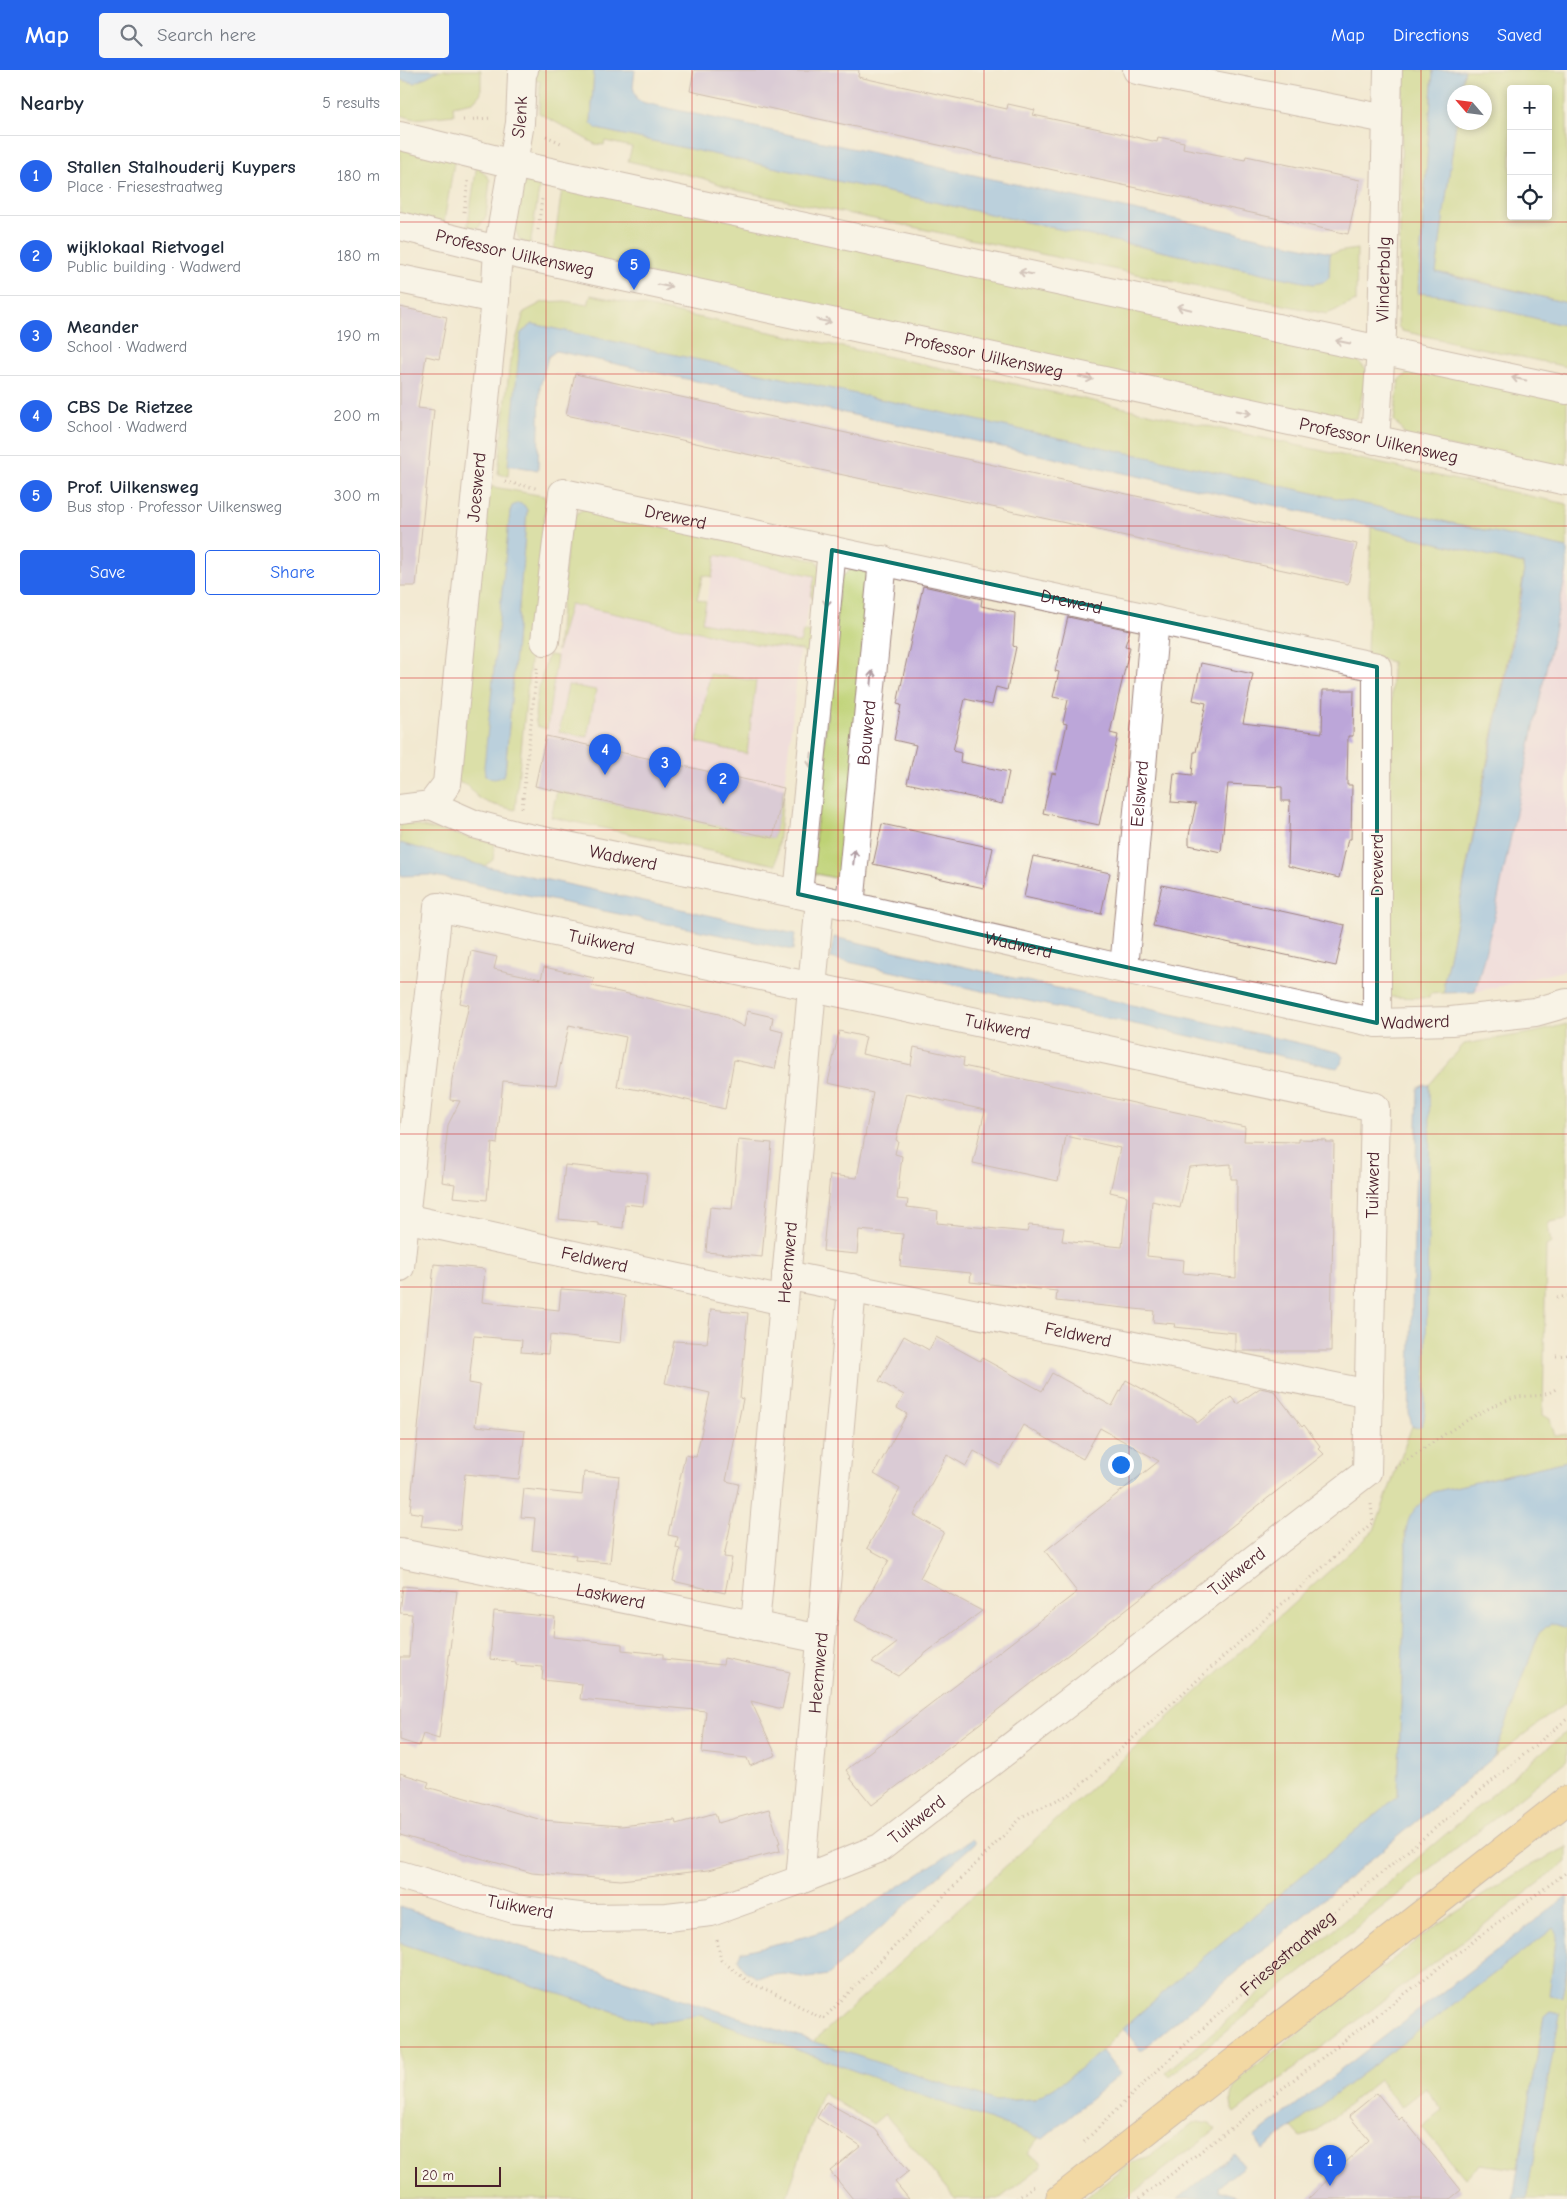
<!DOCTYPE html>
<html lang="en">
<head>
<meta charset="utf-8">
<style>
	body { margin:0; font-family:"Comic Neue",sans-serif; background:#f6f6f7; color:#1f2937 }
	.controls { position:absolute; right:15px; top:15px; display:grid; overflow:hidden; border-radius:5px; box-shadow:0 2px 8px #0003 }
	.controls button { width:45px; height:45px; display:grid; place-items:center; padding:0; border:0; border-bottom:1px solid #e0e1e3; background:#fff; color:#1f2937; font:25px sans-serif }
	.compass { position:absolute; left:1047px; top:15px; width:45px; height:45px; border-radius:50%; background:#fff; box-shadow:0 2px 8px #0003; rotate:298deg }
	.scale { position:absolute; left:15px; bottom:12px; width:86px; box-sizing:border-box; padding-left:5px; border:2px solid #4a1f2b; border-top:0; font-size:14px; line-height:18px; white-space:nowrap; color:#4a1f2b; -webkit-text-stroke:4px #fbf7ec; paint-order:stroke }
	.you { position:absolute; left:720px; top:1394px; width:18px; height:18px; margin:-12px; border:4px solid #fff; border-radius:50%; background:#1a73e8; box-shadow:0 0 0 8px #1a73e833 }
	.badge { display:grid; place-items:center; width:32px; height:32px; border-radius:50%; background:#2563eb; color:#fff; font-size:16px; font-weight:700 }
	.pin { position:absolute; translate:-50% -41px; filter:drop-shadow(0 1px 2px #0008) }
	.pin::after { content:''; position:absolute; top:26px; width:18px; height:15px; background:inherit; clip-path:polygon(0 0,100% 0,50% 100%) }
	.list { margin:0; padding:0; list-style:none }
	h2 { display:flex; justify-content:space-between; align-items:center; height:65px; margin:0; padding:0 20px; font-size:21px }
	h2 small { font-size:16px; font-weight:400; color:#747a83 }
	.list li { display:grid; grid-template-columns:32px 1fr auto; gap:15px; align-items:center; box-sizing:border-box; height:80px; padding:0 20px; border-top:1px solid #e0e1e3 }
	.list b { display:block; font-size:19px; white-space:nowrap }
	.list p { margin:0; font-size:16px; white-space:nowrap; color:#747a83 }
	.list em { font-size:16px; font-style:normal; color:#747a83 }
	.actions { display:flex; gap:10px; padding:15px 20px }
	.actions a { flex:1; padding:11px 0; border:1px solid #2563eb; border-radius:5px; text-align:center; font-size:18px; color:#2563eb }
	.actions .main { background:#2563eb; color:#fff }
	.icon { flex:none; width:28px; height:28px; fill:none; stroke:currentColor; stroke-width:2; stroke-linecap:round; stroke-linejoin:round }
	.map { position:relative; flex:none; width:1167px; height:2129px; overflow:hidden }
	header { display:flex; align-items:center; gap:30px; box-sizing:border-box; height:70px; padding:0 25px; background:#2563eb; color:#fff }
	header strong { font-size:24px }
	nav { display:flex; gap:28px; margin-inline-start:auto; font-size:18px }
	.search { width:350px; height:45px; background:#f6f6f7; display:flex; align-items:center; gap:12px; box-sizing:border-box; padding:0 18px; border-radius:5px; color:#747a83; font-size:19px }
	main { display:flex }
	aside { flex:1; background:#fff }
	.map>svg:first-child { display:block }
	.built { fill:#eed0e7 }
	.green { fill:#bed275; stroke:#847850; fill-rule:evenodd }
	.water { fill:#78b2e8; stroke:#61688a }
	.building { fill:#bca6d9; fill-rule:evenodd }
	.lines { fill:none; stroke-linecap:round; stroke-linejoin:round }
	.minor-casing { stroke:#9e847e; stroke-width:30 }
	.major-casing { stroke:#9e847e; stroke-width:30 }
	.path { stroke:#9e847e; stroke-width:3; stroke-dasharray:1 4; stroke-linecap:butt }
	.minor { stroke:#fff; stroke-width:28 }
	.major { stroke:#f2c36a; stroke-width:28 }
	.oneway { stroke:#ae9aa0 }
	.marked { fill:none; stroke:#0f766e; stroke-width:4; stroke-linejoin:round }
	.grid { fill:none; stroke:#d62828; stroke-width:1; stroke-opacity:0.55 }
	.labels { text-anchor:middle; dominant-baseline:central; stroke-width:4.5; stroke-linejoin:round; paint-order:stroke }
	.street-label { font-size:18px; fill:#4a1f2b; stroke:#fbf7ec }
</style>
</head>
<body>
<header>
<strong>Map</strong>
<div class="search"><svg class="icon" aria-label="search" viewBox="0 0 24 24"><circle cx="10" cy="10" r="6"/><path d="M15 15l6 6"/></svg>Search here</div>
<nav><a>Map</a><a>Directions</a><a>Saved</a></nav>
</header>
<main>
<aside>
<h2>Nearby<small>5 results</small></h2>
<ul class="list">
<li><span class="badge">1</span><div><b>Stallen Stalhouderij Kuypers</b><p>Place · Friesestraatweg</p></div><em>180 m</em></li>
<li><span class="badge">2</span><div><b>wijklokaal Rietvogel</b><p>Public building · Wadwerd</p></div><em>180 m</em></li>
<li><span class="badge">3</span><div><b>Meander</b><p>School · Wadwerd</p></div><em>190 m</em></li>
<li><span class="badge">4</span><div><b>CBS De Rietzee</b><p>School · Wadwerd</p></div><em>200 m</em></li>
<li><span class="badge">5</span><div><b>Prof. Uilkensweg</b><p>Bus stop · Professor Uilkensweg</p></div><em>300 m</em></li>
</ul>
<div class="actions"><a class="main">Save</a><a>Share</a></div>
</aside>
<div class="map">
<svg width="1167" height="2129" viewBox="0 0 1167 2129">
	<rect width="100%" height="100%" fill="#fbf7ec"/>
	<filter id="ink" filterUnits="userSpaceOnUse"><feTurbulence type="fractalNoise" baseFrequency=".02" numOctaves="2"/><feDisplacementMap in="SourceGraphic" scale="10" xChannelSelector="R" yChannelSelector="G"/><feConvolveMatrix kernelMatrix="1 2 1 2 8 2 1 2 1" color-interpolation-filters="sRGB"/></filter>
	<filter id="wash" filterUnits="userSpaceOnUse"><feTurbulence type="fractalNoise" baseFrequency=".0096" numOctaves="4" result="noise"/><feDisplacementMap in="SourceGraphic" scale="20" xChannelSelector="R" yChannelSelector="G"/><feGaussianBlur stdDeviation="1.12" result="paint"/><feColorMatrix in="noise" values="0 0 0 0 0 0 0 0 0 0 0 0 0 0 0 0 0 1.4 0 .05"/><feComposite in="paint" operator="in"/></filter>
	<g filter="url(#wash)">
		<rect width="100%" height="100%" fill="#f2e9d1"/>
		<path class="built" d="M316,485L415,506L401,573L384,718L373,768L135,716L146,666L157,581L169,533L300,562Z
			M1167,499V900L1075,922Z"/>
		<path class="green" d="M39,0H81V23L73,32L53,36L54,45L14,49L0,45V10L15,13Z
			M134,0H194L191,53L197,59L913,214L924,212L929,208L930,183L957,179L956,231L927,244L336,120L302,108L228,91L232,77L205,71L204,75L195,74L139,43L140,11L128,10Z
			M1003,0H1033L1018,223L1040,225L1167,256V297L1002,261L998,256Z
			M1065,0H1167V233L1070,209L1036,202L1056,53L1084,52V22H1059ZM1111,19H1148V146H1111Z
			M0,77L55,87L43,158L0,148Z
			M77,94L90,110L86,146L79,157L67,160Z
			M141,107L130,176L119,169L113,153L118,120L127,110Z
			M163,111L952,284L967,301L957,348L932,351L153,183Z
			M191,225L481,285L1167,434V478L133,254L121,263L108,406L98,404L110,291L124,242L143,232L165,231L188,235Z
			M1017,297L1167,329V402L1007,367L994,350L999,310Z
			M88,416L144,426L146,433L115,740C97,735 78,734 69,716L58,712ZM112,436L127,440L105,703L85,705L110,442Z
			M185,439L417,491L422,502L420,530L411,527L415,506L316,485L312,507L303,505L297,529L306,532L302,552L400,573L403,561L416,564L413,596L406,595L405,583L402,580L360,575L170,534L157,581L169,457C173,448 175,442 185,439Z
			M971,457L1123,494L1124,504L1044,912L1045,923L1030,924L1029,928L989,927L988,917L992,592L967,585Z
			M451,499H460L468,504L444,810L412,803L440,508Z
			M148,585L157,586L147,659L137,656C131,637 143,604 148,585Z
			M310,604L356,611L347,684L297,672Z
			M168,615L196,620L187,667L159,662Z
			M384,718L376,795L151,747L157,721L373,768Z
			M0,752L95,773L93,790L84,796L0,773Z
			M1167,954V1149L1150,1152L1148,1155L1151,1173L1146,1176L1143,1345L1150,1349L1155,1366L1167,1364V1391L1033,1422L1005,1462L1006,1485L998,1726L805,1886L723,1958L702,1981L664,2011L635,2029L596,2031L413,1972L974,1460L1012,1356L1015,1358L1028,1139L1029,1015L1064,974L1136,962Z
			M1151,1553L1167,1558V1632L1094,1687L1139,1563Z
			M1167,1661V1690L770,2006L766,2002Z
			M1167,1777V1792L835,2043C824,2026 837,2011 849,2001L1041,1852L1127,1797Z
			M1154,1858L1157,1861L1150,1925L1162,1927L1167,1900V2129H1126L1159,1943L1150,1941L1144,1946L1118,2099L1080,2094L1065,2108L1022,2057L1043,2040L1025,2018L1001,2037L979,2010L915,2062L901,2067L892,2057Z
			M0,1873L250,1953L300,1945L639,2067L628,2084L641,2092L642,2096L599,2129H555L485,2044L473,2054L422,2022L386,2129H0Z
			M798,2052L810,2054L816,2059L726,2129H684L732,2092L748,2088L793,2053Z"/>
		<path class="water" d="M0,0H39L15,13L0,10Z
			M194,0H235L233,17L237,30L245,33L930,183L929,208L924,212L913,214L197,59L191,53Z
			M1033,0H1065L1059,22H1054L1056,53L1036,202L1167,233V256L1040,225L1018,223Z
			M133,254L1167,478V499L1093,852L1075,922L1045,923L1044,912L1121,528L1124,504L1123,494L951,452L156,281L148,287L140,317L138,400L108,395L121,263Z
			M118,433L124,435L127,440L105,703L103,706C96,710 91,710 85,705L84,697L110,442L112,436Z
			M0,773L84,796L395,864L393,880L30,805L0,806Z
			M434,867L938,982L943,986L941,994L937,998L430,888Z
			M1024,1015H1029L1030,1057L1025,1343C1024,1350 1023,1362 1012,1356L1009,1343L1018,1018Z
			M1167,1391V1558L1151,1553L1139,1563L1094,1687L741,1981L723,1958L805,1886L998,1726L1006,1485C1005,1450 1006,1445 1033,1422Z
			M572,1769L575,1773L428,1905L408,1908L384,1904L356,1907L344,1900L338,1889L341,1882L397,1869L429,1859L458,1843Z
			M1167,1826V1900L1162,1927L1149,1925L1157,1862L1154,1858L863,2079L854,2067Z
			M0,1837L596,2031L635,2029L664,2011L702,1981L720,2004L643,2069L300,1945L250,1953L0,1873Z
			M1150,1941L1159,1943L1160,1945L1126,2129H1113L1144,1946Z
			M834,2084L844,2096L818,2117L819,2121L841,2129H778Z"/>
		<g id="blocks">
			<path class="building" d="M294,0H459L458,7L519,20L607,39L608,34L635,40L633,45L714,62L757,72L758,67L784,72L783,78L845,90L846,86L960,110L948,164L290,21Z
				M0,237L47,247L39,289L26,286L18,338L34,340L16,516H0Z
				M175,304L957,474L948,514L166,345Z
				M523,516L582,529L581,536L615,543L613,576L616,577L607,620L596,617L592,635L565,629L553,681L561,683L560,692L609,702L602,734L507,713L516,675L494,670L501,635L497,634Z
				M668,547L730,560L725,576L730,577L710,663L718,665L699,755L643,743L652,703L656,704L667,654L663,653L668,630L653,627L659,602L655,601Z
				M801,593L853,604L843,653L922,663L923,620H954L953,666H948L947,715H952L951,769H948L939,808L888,796L890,731H882V717L828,714L821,782L789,775V765L796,734L771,732L774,703L792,705L794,682H796L806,633L793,630Z
				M146,666L384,718L373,768L135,716Z
				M482,754L593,778L584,818L473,794Z
				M633,786L710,803L701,844L624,827Z
				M762,815L945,855L936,896L753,856Z
				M71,881L97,887L94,899L141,909L144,897L194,908L192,916L319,944L344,957L347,941L373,947L371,959L383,962L375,999L334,990L325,1039L239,1019V1020L217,1016L226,967L169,955L156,1015L103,1011L97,1074L92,1073L87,1130L53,1127L55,1114L42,1112L48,1055L60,1031L50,1030L52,1009L69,935L60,933Z
				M439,961L466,967L462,984L511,995L514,977L564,988L563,996L845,1057L844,1071L899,1072V1069L926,1070L925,1072H934L931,1281H835V1263L774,1257L775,1254L753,1252L754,1241L656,1231L657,1221L570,1212L571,1203L500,1196L503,1164L459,1160L457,1184L423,1181L430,1105L457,1108L473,1023L428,1013ZM507,1023L585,1040L573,1093L658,1111L666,1066L720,1078L710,1122L727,1126L722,1177L662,1171L664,1158L629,1155L627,1162L537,1153L538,1141L507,1137L508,1130L497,1129L502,1086L495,1084L498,1071L496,1070ZM831,1094V1109H837L836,1208L783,1203L784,1190L747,1186L752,1131L780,1138L789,1097Z
				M338,1070L372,1073L362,1187L306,1182L310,1137L332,1139Z
				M165,1095L247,1103L243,1136L225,1134L223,1158L198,1155V1153L159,1149Z
				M34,1194L85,1199L82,1232L159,1240L161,1219L204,1222L225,1226L221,1273L150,1265L148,1284L121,1282L122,1270L74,1266L69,1313L80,1315L75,1356L125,1361L119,1409L65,1404L60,1460L21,1456L23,1444L10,1442Z
				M311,1239L348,1243L340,1328L343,1329L326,1411L339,1414L324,1487L332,1488L325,1523L273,1511L280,1479L276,1478L278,1467L268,1465L285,1385L296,1387L310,1323L265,1313L274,1271L307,1273Z
				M504,1266L529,1280L536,1267L580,1291L582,1288L642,1321L652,1303L712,1336L726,1310L793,1347L797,1353L831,1327L837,1334L860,1318L874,1321L902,1357L904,1355L920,1376L918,1378L924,1384L595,1642L472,1735L450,1708L451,1707L446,1700L677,1522L645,1481L759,1391L700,1358L683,1389L623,1355L601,1396L574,1381L566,1396L547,1385L514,1445L544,1462L520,1508L582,1541L527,1582L498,1606L472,1592L497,1573L455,1550L489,1490L467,1478L500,1419L474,1404L507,1344L497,1338L504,1325L479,1311Z
				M184,1402L219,1406L210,1493L175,1490L176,1485L132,1480L135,1448L121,1447L124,1419L182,1425Z
				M3,1516L57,1521L39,1669L23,1664L19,1676L0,1670V1587H9L12,1544L0,1543Z
				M94,1541L155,1547L153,1567L222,1574V1580L263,1584V1589L323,1595L324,1588L390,1602L382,1639L351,1631L376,1685L350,1696L347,1688L302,1683L306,1641L180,1629L182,1614L142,1610L143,1597L116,1595V1592L90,1589Z
				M0,1703L29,1712L27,1717L142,1750L221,1756L275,1750L276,1754L315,1743L318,1753L369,1739L380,1773H378L380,1781L308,1800L221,1810L132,1803L0,1765Z
				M977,2023L999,2050L1002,2047L1061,2120L1050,2129H908L969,2070L949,2046Z
				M426,2032L475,2059L509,2101L495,2112L509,2129H453L430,2101L461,2076L417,2048Z"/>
		</g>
	</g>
	<g filter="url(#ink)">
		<use href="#blocks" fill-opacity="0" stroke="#9e847e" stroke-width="1"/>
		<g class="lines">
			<defs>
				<g id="minor">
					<path d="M737,0L986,49"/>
					<path d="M0,66L113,94L279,130L1167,320"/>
					<path id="s2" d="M0,156L98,180L1167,411"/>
					<path d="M0,209L95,229"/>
					<path id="s3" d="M975,370L982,262L988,0"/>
					<path id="s4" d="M145,571L163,423L977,597V953"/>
					<path id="s5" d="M31,735L74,754L119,766L398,824L724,899L977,953L1051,951L1135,942L1167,933"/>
					<path id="s6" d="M0,739L31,735L47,714L95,229L98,180L120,53L122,3L124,0"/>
					<path d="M398,824L432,480"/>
					<path id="s7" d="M450,836L483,490"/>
					<path id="s8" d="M724,899L755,549"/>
					<path id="s9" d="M5,1148L384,1231"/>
					<path id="s10" d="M0,1197L38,837L975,1037L967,1402L480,1778L400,1810L311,1842L267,1847L187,1848L114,1839L0,1805"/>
					<path id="s11" d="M386,1205L969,1324"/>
					<path id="s12" d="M0,1483L421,1569"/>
					<path id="s13" d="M355,1556L420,829"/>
					<path id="s14" d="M400,1810L452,1218"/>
				</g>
				<path id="major" d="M660,2129L1167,1730"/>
			</defs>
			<use href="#minor" class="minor-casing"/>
			<use href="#major" class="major-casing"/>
			<g class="path">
				<path d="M63,50L91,48"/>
				<path d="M146,66L161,73"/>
				<path d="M64,142L68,111"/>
				<path d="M138,160L142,129"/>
				<path d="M105,412L136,418"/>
				<path d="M122,738L137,597"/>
				<path d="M1157,1228L1167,1226"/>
				<path d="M1156,1286L1167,1285"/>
				<path d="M995,1398C1032,1374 1069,1344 1111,1329C1128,1323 1138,1330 1156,1319"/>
				<path d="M317,1870L321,1890L350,1913L377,1924L423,1949L623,1746L672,1723L973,1452L971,1434"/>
				<path id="s1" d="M684,2072C835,1920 1002,1786 1167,1649"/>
				<path d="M617,2129L634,2116"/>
				<path d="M739,2129L1089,1859L1167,1802"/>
			</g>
			<use href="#minor" class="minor"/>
			<use href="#major" class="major"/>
		</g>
		<defs><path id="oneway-shaft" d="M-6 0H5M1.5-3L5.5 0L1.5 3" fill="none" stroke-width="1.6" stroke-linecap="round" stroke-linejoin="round" transform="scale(1.25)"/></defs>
		<g class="oneway">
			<use href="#oneway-shaft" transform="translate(626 203) rotate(-168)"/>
			<use href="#oneway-shaft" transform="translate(265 216) rotate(12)"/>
			<use href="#oneway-shaft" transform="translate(784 238) rotate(-167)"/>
			<use href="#oneway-shaft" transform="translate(424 251) rotate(12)"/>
			<use href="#oneway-shaft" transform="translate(943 272) rotate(-169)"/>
			<use href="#oneway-shaft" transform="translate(686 308) rotate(12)"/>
			<use href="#oneway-shaft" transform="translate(1119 309) rotate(-168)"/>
			<use href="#oneway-shaft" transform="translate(844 342) rotate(12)"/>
			<use href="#oneway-shaft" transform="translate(427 529) rotate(96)"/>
			<use href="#oneway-shaft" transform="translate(472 608) rotate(-85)"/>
			<use href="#oneway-shaft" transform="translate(411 690) rotate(96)"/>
			<use href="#oneway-shaft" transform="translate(454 787) rotate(-84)"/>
		</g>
	</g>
	<path d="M0 0H1167V2129H0ZM432,480L977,597V953L398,824Z" fill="#f2e9d1" fill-opacity=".55" fill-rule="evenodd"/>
	<path class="marked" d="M432,480L977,597V953L398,824Z"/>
	<path class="grid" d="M146,0V2129M292,0V2129M438,0V2129M584,0V2129M729,0V2129M875,0V2129M1021,0V2129M0,152H1167M0,304H1167M0,456H1167M0,608H1167M0,760H1167M0,912H1167M0,1064H1167M0,1217H1167M0,1369H1167M0,1521H1167M0,1673H1167M0,1825H1167M0,1977H1167"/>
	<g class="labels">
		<g class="street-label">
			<text stroke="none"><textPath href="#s6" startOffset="729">Slenk</textPath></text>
			<text stroke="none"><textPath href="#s2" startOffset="118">Professor Uilkensweg</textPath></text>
			<text stroke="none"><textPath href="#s3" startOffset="161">Vlinderbalg</textPath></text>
			<text stroke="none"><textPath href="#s2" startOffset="598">Professor Uilkensweg</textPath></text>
			<text stroke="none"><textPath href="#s2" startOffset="1002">Professor Uilkensweg</textPath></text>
			<text stroke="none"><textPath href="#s6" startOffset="356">Joeswerd</textPath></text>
			<text stroke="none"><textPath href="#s4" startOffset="264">Drewerd</textPath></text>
			<text stroke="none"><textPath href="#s4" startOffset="669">Drewerd</textPath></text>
			<text stroke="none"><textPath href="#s7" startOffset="174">Bouwerd</textPath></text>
			<text stroke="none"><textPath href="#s8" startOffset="176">Eelswerd</textPath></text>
			<text stroke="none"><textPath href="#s5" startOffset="200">Wadwerd</textPath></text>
			<text transform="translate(977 795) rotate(-90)">Drewerd</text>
			<text stroke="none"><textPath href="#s10" startOffset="529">Tuikwerd</textPath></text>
			<text stroke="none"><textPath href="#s5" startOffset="605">Wadwerd</textPath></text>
			<text stroke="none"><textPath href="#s5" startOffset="1010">Wadwerd</textPath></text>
			<text stroke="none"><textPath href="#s10" startOffset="934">Tuikwerd</textPath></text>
			<text transform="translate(973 1115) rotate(-89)">Tuikwerd</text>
			<text stroke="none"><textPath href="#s9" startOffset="194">Feldwerd</textPath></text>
			<text stroke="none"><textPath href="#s13" startOffset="365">Heemwerd</textPath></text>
			<text stroke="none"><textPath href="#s11" startOffset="298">Feldwerd</textPath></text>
			<text transform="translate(837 1502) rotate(-38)">Tuikwerd</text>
			<text stroke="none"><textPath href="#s12" startOffset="215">Laskwerd</textPath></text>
			<text stroke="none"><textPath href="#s14" startOffset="208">Heemwerd</textPath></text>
			<text transform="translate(517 1750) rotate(-38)">Tuikwerd</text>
			<text transform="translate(120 1837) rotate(11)">Tuikwerd</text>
			<text stroke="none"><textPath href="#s1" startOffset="278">Friesestraatweg</textPath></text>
		</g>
	</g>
</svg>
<div class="controls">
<button>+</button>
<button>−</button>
<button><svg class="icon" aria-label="locate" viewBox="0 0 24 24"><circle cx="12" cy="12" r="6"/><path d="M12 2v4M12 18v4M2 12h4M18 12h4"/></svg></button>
</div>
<svg class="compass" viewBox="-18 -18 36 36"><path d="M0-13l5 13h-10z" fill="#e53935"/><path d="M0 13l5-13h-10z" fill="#747a83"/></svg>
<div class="scale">20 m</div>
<div class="you"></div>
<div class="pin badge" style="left:930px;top:2116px">1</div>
<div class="pin badge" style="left:323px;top:734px">2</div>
<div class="pin badge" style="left:265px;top:718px">3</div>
<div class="pin badge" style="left:205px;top:705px">4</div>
<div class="pin badge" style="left:234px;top:220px">5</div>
</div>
</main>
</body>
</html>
